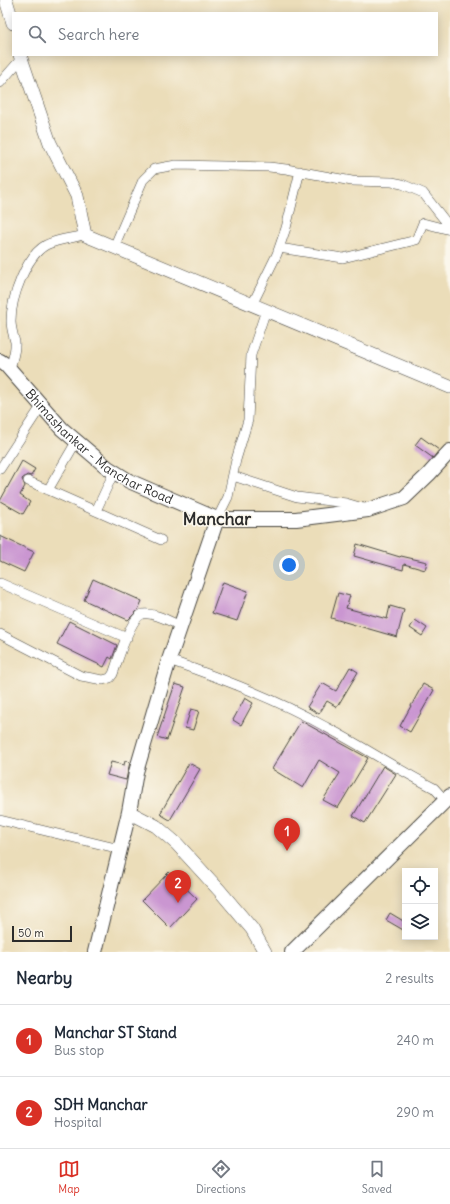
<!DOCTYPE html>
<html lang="en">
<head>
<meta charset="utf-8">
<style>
	body { margin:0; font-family:Delius,sans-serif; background:#f6f6f7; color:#1f2937 }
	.controls { position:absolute; right:12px; bottom:12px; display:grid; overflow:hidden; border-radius:0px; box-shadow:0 2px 10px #0003 }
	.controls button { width:36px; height:36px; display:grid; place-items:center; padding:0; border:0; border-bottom:1px solid #e0e1e3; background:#fff; color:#1f2937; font:20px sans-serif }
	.scale { position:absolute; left:12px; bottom:10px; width:60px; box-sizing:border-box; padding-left:4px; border:2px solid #2b2b2b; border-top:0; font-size:11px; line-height:14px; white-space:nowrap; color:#2b2b2b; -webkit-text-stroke:3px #fbf7ec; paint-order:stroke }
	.you { position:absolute; left:289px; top:565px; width:14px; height:14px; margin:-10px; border:3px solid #fff; border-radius:50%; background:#1a73e8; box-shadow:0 0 0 6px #1a73e833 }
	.badge { display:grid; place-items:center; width:26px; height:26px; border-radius:50%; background:#d93025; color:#fff; font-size:13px; font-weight:700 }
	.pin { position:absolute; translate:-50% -33px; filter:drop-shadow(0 1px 2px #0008) }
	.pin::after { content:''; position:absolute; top:21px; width:14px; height:12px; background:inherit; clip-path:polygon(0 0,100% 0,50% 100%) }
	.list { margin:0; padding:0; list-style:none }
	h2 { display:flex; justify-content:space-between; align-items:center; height:52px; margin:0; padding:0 16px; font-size:17px }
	h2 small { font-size:13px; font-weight:400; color:#747a83 }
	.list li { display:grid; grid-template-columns:26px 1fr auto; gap:12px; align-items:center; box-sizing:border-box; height:72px; padding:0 16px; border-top:1px solid #e0e1e3 }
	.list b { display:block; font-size:15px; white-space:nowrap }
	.list p { margin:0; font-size:13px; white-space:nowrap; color:#747a83 }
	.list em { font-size:13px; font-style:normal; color:#747a83 }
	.icon { flex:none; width:22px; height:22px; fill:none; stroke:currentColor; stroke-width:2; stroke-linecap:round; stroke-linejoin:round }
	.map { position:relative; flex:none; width:450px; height:952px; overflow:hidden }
	.search { position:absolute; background:#fff; box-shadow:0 2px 10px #0003; left:12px; right:12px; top:12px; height:44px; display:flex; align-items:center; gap:10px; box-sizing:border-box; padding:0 14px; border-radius:0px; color:#747a83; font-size:15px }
	.sheet { height:196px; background:#fff }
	nav { display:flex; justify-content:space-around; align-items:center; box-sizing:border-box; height:56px; border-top:1px solid #e0e1e3; background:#fff; font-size:11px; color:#747a83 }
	nav a { display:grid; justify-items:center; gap:2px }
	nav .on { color:#d93025 }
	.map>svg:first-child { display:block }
	.building { fill:#ca96d1 }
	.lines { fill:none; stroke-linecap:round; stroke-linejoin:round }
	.street-casing { stroke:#484640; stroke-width:10 }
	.secondary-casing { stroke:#484640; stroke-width:14 }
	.primary-casing { stroke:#484640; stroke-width:16 }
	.street { stroke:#fff; stroke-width:9 }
	.secondary { stroke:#fff; stroke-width:13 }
	.primary { stroke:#fff; stroke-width:14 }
	.labels { text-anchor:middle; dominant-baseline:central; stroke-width:3; stroke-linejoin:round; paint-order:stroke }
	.street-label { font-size:13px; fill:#2b2b2b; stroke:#fbf7ec }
	.district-label { font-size:17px; font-weight:bold; fill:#2b2b2b; stroke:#fbf7ec }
</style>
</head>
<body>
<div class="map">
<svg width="450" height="952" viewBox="0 0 450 952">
	<rect width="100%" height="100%" fill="#fbf7ec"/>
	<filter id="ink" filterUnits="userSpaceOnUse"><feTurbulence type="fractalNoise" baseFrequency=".025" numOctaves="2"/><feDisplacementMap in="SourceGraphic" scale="8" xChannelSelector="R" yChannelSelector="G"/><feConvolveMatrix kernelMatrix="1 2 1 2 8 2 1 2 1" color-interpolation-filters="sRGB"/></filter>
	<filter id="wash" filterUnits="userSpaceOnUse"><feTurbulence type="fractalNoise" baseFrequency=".012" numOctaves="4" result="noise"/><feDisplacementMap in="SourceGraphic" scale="16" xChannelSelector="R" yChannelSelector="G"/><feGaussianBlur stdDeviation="0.9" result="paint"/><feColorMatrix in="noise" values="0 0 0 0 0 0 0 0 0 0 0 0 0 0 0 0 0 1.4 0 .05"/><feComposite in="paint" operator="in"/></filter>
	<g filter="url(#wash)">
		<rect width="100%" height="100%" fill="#ebddb9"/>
		<g id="blocks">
			<path class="building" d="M421,437L439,450L433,458L415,445Z
				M22,461L35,469L31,476L27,475L22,479L25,486L20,495L30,502L23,514L0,501Z
				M0,536L34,552L24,572L0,561Z
				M357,544L400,557L401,556L427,562L425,570L404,564L403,570L354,556Z
				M93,579L142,601L138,610L128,620L84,600Z
				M223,582L248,591L237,621L212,613Z
				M338,593L350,596L346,608L387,619L390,606L404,610L397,637L331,618Z
				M415,620L427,628L422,636L410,628Z
				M69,621L117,645L112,659L109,657L104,667L57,644Z
				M350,667L358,672L337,707L327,701L319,714L307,707L322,683L336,691Z
				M175,684L185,687L167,740L157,737Z
				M423,684L434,690L410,732L400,726Z
				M245,698L253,703L241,725L233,720Z
				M191,709L199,711L193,730L185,728Z
				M301,721L368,758L338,808L323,800L340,773L319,760L303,788L272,769Z
				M125,761L130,762L126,780L107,775L111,762L124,765Z
				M189,763L200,769L170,820L160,814Z
				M383,766L396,774L365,823L353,816Z
				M169,872L197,899L170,928L142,900Z
				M390,913L405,922V931L386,920Z"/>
		</g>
	</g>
	<g filter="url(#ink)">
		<use href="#blocks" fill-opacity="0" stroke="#484640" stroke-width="1"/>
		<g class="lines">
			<defs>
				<path id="street" d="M0,83L21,59
					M114,247L143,180L154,169L176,165L269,167L286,169L352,181L392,182L402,184L423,193L450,227
					M279,248L343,258L412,241L416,240L423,223L450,230
					M252,305L277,254L286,228L300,171
					M10,369C12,360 16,351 15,342C13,334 11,328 11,321C11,298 26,256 46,245C57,239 73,238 85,235
					M0,469L42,405
					M233,476L297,497L346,503L363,508
					M28,481L161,540
					M48,490L76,442
					M96,511L114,472
					M217,519L228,497L236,460L248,420L251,355L266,310
					M0,583L127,638
					M0,634L81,676L103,680L110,678L113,674C118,661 130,617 143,614C154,612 171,622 181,626
					M169,660C223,679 276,699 326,727C362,746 397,769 434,788L445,800
					M0,820L120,849"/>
				<path id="secondary" d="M6,0L13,23
					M20,55L50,143L77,196L85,235L450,387
					M129,812L156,826L177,844L220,891L252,929L265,952"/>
				<g id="primary">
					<path id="s1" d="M0,361L6,365L62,429L108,468L129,481L217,519H296L368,510L404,498L429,474L450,451"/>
					<path d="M95,952L129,812L136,772L169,660L217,519"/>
					<path d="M292,952L450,796"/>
				</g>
			</defs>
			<use href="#street" class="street-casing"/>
			<use href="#secondary" class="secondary-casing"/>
			<use href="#primary" class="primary-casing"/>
			<use href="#street" class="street"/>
			<use href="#secondary" class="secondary"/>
			<use href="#primary" class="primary"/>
		</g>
	</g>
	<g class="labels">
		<g class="street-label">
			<text stroke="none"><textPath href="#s1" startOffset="133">Bhimashankar - Manchar Road</textPath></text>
		</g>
		<g class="district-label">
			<text x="217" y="519">Manchar</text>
		</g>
	</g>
</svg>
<div class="controls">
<button><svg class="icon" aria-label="locate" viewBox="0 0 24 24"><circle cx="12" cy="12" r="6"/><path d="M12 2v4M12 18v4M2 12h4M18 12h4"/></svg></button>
<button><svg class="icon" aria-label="layers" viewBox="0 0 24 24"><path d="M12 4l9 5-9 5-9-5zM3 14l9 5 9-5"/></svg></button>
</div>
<div class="scale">50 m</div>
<div class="you"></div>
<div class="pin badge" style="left:287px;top:851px">1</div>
<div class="pin badge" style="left:178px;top:903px">2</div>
<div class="search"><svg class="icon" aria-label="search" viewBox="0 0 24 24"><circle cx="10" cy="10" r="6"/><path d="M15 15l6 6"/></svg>Search here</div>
</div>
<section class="sheet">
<h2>Nearby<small>2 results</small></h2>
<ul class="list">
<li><span class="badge">1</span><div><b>Manchar ST Stand</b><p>Bus stop</p></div><em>240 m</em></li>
<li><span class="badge">2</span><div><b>SDH Manchar</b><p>Hospital</p></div><em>290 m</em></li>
</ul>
</section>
<nav>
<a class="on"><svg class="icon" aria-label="map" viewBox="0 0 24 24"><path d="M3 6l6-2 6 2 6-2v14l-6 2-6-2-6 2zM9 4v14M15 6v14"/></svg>Map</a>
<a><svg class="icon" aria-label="directions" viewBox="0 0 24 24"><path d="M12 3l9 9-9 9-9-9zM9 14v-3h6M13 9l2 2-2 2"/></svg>Directions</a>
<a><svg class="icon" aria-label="saved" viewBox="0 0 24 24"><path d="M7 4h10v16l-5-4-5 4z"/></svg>Saved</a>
</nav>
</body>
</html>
